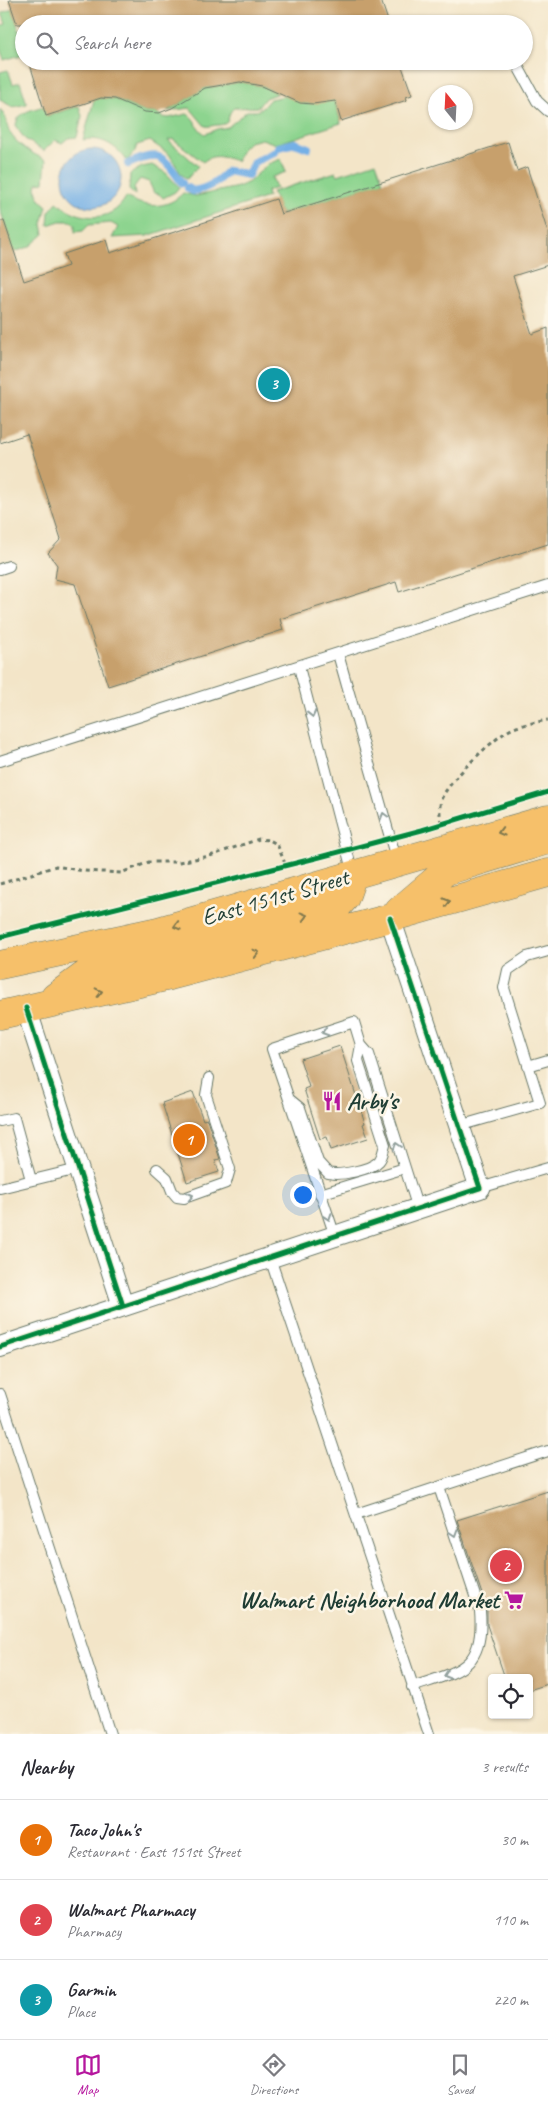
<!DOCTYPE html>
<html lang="en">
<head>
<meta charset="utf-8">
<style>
	body { margin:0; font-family:Caveat,sans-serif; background:#f2f2f3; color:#2b2b33 }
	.controls { position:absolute; right:15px; bottom:15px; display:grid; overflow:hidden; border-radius:5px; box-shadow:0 1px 4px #0004 }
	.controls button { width:45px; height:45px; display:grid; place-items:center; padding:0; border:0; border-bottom:1px solid #e1e1e2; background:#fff; color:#2b2b33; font:25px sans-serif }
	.compass { position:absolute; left:428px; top:85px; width:45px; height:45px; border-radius:50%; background:#fff; box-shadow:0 1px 4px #0004; rotate:342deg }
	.you { position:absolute; left:302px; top:1194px; width:18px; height:18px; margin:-12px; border:4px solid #fff; border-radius:50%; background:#1a73e8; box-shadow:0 0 0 8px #1a73e833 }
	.badge { display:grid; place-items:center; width:32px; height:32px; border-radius:50%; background:#b5179e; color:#fff; font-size:16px; font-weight:700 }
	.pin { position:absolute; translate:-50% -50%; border:2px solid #fff; box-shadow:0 1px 5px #0006 }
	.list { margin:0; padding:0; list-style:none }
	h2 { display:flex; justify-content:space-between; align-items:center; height:65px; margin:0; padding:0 20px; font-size:21px }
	h2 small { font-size:16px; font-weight:400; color:#7c7c81 }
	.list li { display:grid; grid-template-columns:32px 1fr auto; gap:15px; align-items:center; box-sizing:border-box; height:80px; padding:0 20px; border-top:1px solid #e1e1e2 }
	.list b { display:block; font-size:19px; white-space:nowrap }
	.list p { margin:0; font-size:16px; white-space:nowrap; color:#7c7c81 }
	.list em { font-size:16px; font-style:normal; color:#7c7c81 }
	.icon { flex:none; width:28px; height:28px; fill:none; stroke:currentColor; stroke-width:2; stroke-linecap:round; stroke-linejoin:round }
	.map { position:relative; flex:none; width:548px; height:1734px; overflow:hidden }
	.search { position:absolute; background:#fff; box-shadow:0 1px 4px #0004; left:15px; right:15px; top:15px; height:55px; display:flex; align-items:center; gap:12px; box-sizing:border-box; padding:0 18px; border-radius:28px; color:#7c7c81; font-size:19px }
	.sheet { height:305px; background:#fff }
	nav { display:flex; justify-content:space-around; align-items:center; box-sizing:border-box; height:70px; border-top:1px solid #e1e1e2; background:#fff; font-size:14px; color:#7c7c81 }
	nav a { display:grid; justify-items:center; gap:2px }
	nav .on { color:#b5179e }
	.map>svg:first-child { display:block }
	.green { fill:#8dd48f; stroke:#568862 }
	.water { fill:#74b0e6; stroke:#4a768d }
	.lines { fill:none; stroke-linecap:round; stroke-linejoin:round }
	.stream { stroke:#74b0e6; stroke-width:8 }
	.building { fill:#c7a06c }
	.lane-casing { stroke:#697868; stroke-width:12 }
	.street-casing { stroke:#697868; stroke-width:22 }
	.primary-casing { stroke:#697868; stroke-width:29 }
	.path { stroke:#697868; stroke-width:3; stroke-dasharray:4 4; stroke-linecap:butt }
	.lane { stroke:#fff; stroke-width:10 }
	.street { stroke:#fff; stroke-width:20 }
	.primary { stroke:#f6c06b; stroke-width:28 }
	.cycleway-casing { stroke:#fcf5e5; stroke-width:8 }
	.cycleway { stroke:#00873e; stroke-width:5 }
	.oneway { stroke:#8f9e9a }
	.oneway2 { stroke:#80784d }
	.labels { text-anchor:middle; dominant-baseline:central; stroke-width:5; stroke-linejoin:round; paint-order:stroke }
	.street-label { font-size:24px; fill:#1f3d34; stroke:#fcf5e5 }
	.poi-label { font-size:24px; font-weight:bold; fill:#1f3d34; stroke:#fcf5e5; text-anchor:start }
</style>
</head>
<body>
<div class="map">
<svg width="548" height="1734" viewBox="0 0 548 1734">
	<rect width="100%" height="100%" fill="#fcf5e5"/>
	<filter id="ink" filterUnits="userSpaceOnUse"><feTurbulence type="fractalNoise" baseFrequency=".02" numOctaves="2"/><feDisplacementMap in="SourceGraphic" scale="10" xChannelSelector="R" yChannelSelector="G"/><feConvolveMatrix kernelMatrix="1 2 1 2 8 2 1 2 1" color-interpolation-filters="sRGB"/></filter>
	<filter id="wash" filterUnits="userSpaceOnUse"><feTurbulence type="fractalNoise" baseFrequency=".0096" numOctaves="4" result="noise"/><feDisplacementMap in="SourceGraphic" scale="20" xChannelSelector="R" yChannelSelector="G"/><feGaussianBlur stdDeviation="1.12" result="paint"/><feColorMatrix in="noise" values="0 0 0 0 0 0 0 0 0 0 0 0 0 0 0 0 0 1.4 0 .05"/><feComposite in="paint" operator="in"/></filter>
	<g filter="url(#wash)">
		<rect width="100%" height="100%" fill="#f3e5c8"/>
		<path class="green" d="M12,9L24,45V54L4,60L0,48V26L6,24L2,13Z
			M8,70L13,84L20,82L27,104L13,107L0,100V72Z
			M240,82L262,86L278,93L265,98L258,107L234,108C224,116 234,124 218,125C213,125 210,127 205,126L190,108L167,111L205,88Z
			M285,96L306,104L334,99L341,123L276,144L262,139L249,142L243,148L236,161C224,157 213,153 203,162L173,139L168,140L198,166L187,179L181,174L169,154L150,141L137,145L135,151L127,161C117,146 101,136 83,140L94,100L101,98L115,99L145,112L157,113L162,117L169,118L187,114C196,118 196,129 205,134L217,129L228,127L247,111H257L263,107L270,99Z
			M44,106L47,116L79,106L82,116L77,137L68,138L62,143L55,140L44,151L25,139L16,127C16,112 32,110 44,106Z
			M0,109C6,115 6,123 9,131C16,145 33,154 46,160L44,182L37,183C34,192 39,200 47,206L42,224L44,234L29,247L14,252L0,209Z
			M281,159L286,172L272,177L276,188L267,191L268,197L147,236L112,238L118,227L111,223L89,225L83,231L75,232V225L71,221H60L48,225L49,212L57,202C78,220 111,225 126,197C145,208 167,210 183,193L196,196L238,187L249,182L268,164Z
			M376,162L383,182L281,214L272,192L336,172L338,175Z
			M152,165L166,173L179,187L175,192L163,198L159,194L154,193L149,182L140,179L134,187L135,195L129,190L130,174L142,167Z"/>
		<path class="water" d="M63 178a29 29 0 1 1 58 0a29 29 0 1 1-58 0Z"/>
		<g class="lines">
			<path class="stream" d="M279,147L295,143L308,148
				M128,164C161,149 163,156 182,183
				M188,188L193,191C210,188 216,182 228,171L248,175L254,162L275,152"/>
		</g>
		<g id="blocks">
			<path class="building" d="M9,0H381L389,24H17Z
				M29,61H400L412,95L406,97L407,100L341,121L335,101L313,104L300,103L262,86L240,82L205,88L172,108L159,113L145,112L115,99L101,98L46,116Z
				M508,142L517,171L527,167L548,233V265L513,276L532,334L548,328V544L399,592L396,582L280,619L283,630L108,686L75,584L55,579L57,565L48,553L61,539L27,434L0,443V221H4L24,281L68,266L64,254L106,240L110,253L276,199L281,214Z
				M340,1046L365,1123L363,1124L368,1138L331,1150L327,1137L320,1139L304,1089L309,1087L300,1059Z
				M193,1092L203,1120L207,1119L220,1159L215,1160L219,1172L187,1182L162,1103Z
				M548,1491V1684L529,1690V1678H505L487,1625V1609L457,1520Z"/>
		</g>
	</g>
	<g filter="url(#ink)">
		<use href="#blocks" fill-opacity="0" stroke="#697868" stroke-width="1"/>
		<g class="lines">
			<defs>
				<path id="lane" d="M515,61L537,101L548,111
					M0,569L9,566
					M338,654L397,862
					M299,667L353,874
					M0,761L548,586
					M528,1066L548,1060
					M289,1099L300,1108L318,1162L328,1173C339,1176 371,1170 379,1161C383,1156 383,1151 385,1145L358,1061L361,1045
					M0,1121L14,1118L31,1180
					M459,1126L540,1103L504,988L508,970L527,957L548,951
					M157,1169L167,1178L172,1191L177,1197L184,1198L226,1183L230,1169L206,1095L209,1078
					M0,1188L78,1169
					M480,1188L548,1168
					M320,1194L405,1168
					M335,1236L272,1049L354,1022L361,1045L369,1054L418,1209
					M270,1258L429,1734
					M0,1394L110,1734
					M356,1514L548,1451
					M412,1687C459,1671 485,1669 480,1611L439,1487"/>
				<path id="street" d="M26,1008L123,1306
					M0,1347L480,1188L390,918"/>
				<path id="primary" d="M399,911L446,871L548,840
					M0,965L158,931L548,819
					M55,997L89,972L336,908L345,898L353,875
					M0,1015L170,976L390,918L548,873"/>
			</defs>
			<use href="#lane" class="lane-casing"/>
			<use href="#street" class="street-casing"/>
			<use href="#primary" class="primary-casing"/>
			<path class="path" d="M441,823C440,815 439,808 441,800C447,782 497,734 514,728C525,724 537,722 548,720
				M0,884L56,866L84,871L121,873L149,862H179L210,856L259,839L269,840L277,844L286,866"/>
			<use href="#lane" class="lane"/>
			<use href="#street" class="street"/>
			<use href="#primary" class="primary"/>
			<defs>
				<path id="cycleway" d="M0,937L316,858L422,830L548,792
					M26,1008L123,1306
					M0,1347L480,1188L390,918"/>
			</defs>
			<use href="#cycleway" class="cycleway-casing"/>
			<use href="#cycleway" class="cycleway"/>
		</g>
		<defs><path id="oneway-chevron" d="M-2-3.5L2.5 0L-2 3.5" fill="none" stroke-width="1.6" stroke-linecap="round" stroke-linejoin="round" transform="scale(1.25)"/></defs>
		<g class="oneway">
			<use href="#oneway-chevron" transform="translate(312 714) rotate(76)"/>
			<use href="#oneway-chevron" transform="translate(384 816) rotate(-106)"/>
			<use href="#oneway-chevron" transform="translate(325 1032) rotate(162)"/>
			<use href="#oneway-chevron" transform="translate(397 1146) rotate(-108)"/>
			<use href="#oneway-chevron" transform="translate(190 1196) rotate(-14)"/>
			<use href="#oneway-chevron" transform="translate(328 1217) rotate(71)"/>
			<use href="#oneway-chevron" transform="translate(454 1533) rotate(72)"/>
			<use href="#oneway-chevron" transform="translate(447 1675) rotate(161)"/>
		</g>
		<g class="oneway2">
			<use href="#oneway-chevron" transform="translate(501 832) rotate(164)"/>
			<use href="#oneway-chevron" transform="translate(447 902) rotate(-16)"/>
			<use href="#oneway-chevron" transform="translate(304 916) rotate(-15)"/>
			<use href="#oneway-chevron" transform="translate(177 926) rotate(164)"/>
			<use href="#oneway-chevron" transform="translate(256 953) rotate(-15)"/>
			<use href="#oneway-chevron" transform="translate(99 992) rotate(-13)"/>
		</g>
	</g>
	<defs>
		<symbol id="restaurant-bare" viewBox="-9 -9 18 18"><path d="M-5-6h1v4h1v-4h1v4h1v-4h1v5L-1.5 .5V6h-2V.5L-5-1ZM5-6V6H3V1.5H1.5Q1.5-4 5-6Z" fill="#b5179e" stroke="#fcf5e5" stroke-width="2.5" paint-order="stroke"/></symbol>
		<symbol id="supermarket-bare" viewBox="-9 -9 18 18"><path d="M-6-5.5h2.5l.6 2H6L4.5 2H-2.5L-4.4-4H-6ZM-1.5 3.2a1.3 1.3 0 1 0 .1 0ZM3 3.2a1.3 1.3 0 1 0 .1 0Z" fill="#b5179e" stroke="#fcf5e5" stroke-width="2.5" paint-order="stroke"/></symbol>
	</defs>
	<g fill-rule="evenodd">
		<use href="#restaurant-bare" x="318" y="1087" width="28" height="28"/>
		<use href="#supermarket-bare" x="500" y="1586" width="28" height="28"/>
	</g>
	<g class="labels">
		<g class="street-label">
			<text transform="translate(275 897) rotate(-16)">East 151st Street</text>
		</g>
		<g class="poi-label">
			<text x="347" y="1101">Arby's</text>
			<text x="499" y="1600" text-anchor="end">Walmart Neighborhood Market</text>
		</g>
	</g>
</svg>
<div class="controls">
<button><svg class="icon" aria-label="locate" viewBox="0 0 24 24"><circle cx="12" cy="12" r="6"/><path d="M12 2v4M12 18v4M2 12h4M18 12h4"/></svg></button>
</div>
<svg class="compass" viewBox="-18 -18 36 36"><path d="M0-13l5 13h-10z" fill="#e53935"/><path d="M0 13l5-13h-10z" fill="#7c7c81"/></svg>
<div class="you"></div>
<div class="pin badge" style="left:189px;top:1140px;background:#e8710a">1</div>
<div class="pin badge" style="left:506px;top:1566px;background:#e0444e">2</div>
<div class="pin badge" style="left:274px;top:384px;background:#0f9aa8">3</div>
<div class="search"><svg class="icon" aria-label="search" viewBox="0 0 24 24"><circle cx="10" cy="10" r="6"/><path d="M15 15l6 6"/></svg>Search here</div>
</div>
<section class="sheet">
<h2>Nearby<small>3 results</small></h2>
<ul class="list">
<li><span class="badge" style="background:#e8710a">1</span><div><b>Taco John's</b><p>Restaurant · East 151st Street</p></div><em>30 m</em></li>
<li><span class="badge" style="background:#e0444e">2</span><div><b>Walmart Pharmacy</b><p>Pharmacy</p></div><em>110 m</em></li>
<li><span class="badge" style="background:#0f9aa8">3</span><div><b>Garmin</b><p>Place</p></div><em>220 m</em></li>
</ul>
</section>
<nav>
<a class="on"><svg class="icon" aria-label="map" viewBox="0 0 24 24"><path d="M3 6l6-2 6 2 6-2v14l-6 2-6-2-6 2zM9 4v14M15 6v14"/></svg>Map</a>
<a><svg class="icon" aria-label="directions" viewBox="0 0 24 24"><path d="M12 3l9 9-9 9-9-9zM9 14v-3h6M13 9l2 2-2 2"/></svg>Directions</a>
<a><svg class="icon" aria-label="saved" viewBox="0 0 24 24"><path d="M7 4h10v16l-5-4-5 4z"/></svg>Saved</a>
</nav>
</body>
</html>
